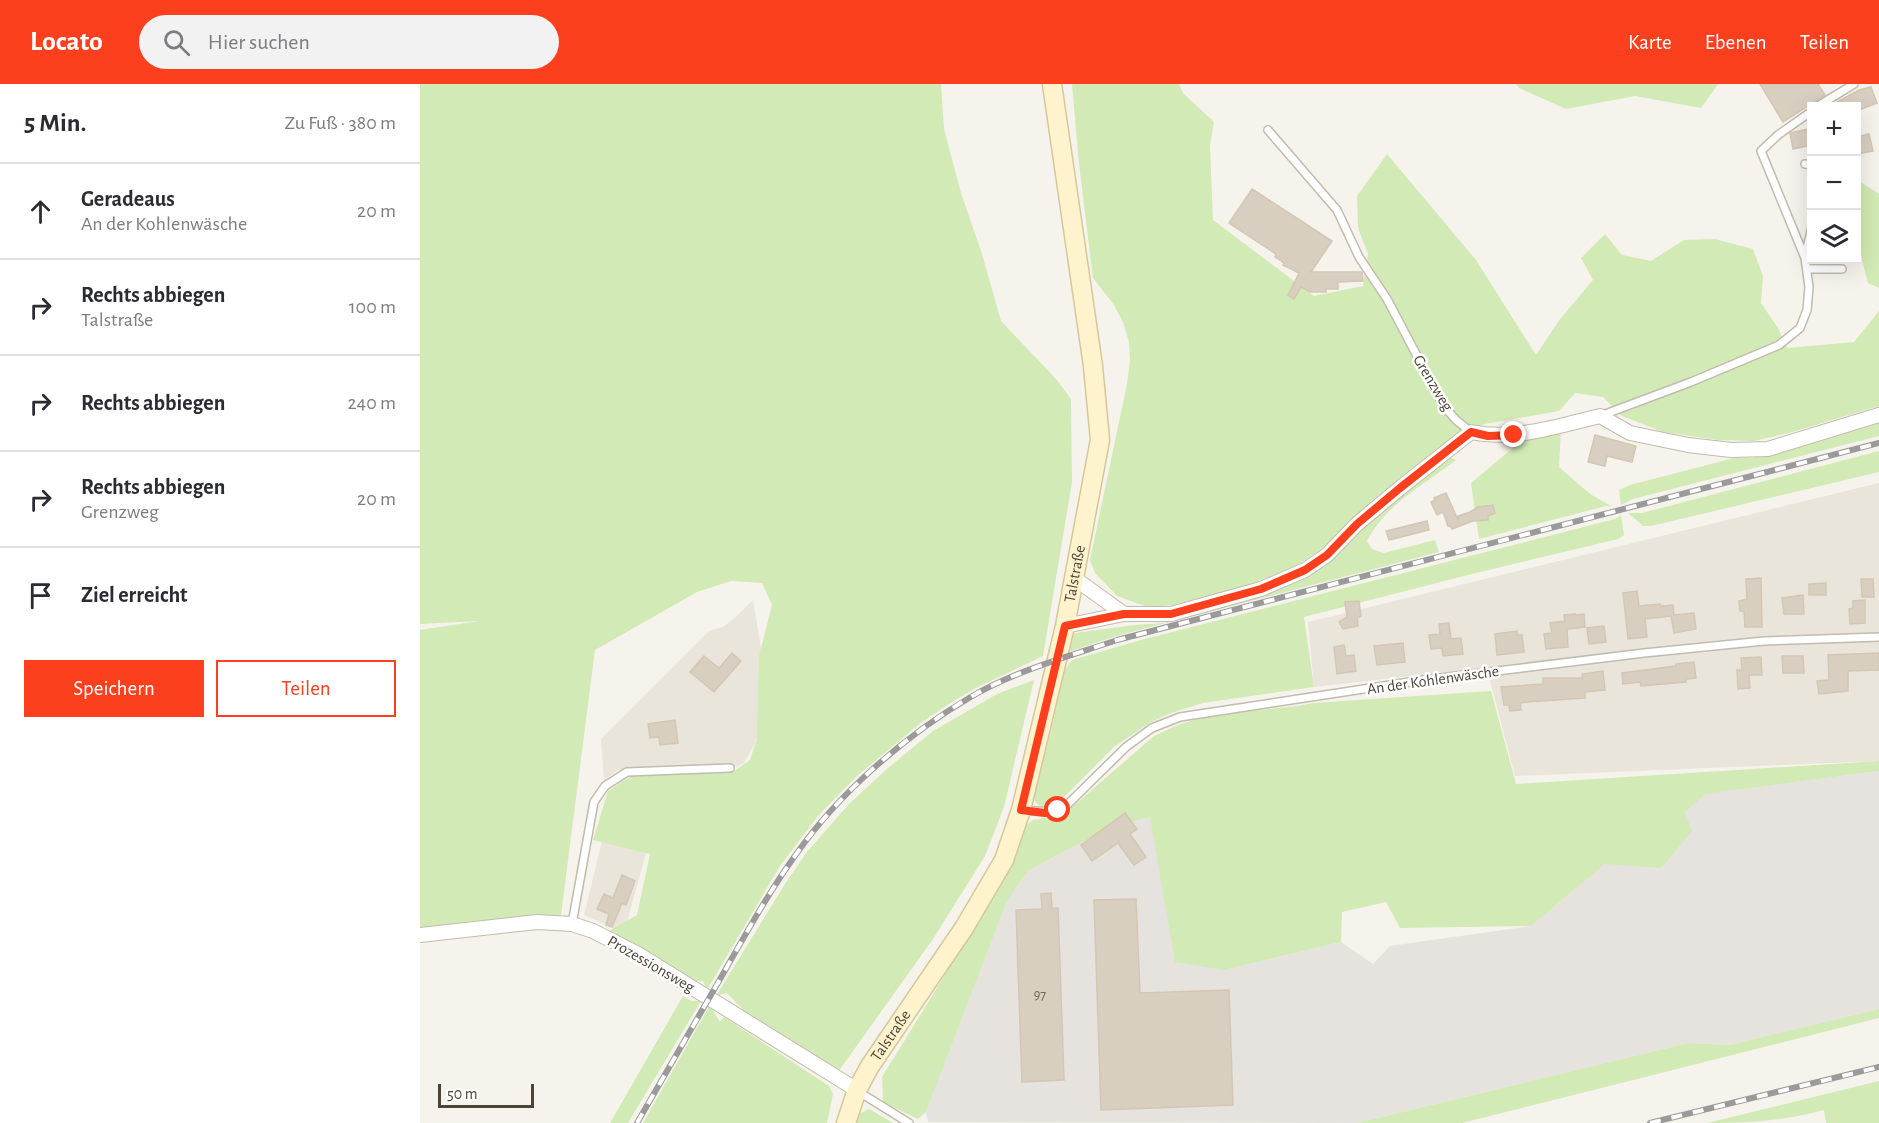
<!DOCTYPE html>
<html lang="de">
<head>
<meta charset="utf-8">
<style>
	body { margin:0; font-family:"Alegreya Sans",sans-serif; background:#f2f2f3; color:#2b2b33 }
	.controls { position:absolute; right:18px; top:18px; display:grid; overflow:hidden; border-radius:0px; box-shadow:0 6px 24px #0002 }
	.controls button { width:54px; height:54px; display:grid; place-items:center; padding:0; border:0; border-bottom:2px solid #e1e1e2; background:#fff; color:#2b2b33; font:30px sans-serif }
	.scale { position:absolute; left:18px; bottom:15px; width:96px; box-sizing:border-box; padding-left:6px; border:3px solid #4b4439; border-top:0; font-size:16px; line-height:21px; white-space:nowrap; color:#4b4439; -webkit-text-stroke:4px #fff; paint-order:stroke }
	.stop { position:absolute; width:18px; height:18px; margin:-14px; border:4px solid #fc3f1d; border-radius:50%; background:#fff }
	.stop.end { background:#fc3f1d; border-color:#fff; box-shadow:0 2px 6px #0008 }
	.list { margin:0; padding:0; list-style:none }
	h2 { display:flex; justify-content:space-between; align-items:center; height:78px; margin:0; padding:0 24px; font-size:26px }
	h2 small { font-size:20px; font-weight:400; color:#7c7c81 }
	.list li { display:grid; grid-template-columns:39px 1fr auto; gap:18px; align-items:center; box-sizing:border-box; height:96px; padding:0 24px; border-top:2px solid #e1e1e2 }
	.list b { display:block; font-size:22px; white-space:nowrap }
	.list p { margin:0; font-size:20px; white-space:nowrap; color:#7c7c81 }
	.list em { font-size:20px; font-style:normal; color:#7c7c81 }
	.actions { display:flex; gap:12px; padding:18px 24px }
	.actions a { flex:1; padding:14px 0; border:2px solid #fc3f1d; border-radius:0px; text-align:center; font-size:21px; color:#fc3f1d }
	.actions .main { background:#fc3f1d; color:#fff }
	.icon { flex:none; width:33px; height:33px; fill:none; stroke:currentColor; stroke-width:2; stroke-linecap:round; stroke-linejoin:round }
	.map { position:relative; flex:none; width:1459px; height:1039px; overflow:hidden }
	header { display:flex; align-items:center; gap:36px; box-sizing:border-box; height:84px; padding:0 30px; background:#fc3f1d; color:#fff }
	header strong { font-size:28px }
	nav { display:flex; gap:33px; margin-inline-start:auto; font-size:21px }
	.search { width:420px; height:54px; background:#f2f2f3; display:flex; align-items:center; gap:15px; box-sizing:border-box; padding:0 21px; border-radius:33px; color:#7c7c81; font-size:22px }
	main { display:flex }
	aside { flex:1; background:#fff }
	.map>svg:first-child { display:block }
	.residential { fill:#eae5da }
	.industrial { fill:#e6e2dd }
	.green { fill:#d2eab5 }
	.building { fill:#d8cfc1; stroke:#d3c7b4; stroke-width:1.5 }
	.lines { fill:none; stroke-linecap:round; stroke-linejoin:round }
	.lane-casing { stroke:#c2bbae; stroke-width:10 }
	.street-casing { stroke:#c2bbae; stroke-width:16 }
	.secondary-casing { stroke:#d6c79b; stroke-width:21 }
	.lane { stroke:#fff; stroke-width:7 }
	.street { stroke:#fff; stroke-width:14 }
	.secondary { stroke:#fff3cd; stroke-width:18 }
	.rail-casing { stroke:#9a9a9a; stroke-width:6 }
	.rail { stroke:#fff; stroke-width:4; stroke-dasharray:11; stroke-linecap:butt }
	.route { stroke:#fc3f1d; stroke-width:8 }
	.labels { text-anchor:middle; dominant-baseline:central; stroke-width:5; stroke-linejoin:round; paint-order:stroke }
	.number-label { font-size:14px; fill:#6e675b }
	.street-label { font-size:16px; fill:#4b4439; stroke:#fff }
</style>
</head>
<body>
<header>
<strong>Locato</strong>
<div class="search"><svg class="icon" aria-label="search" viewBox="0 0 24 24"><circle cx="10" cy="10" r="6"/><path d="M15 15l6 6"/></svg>Hier suchen</div>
<nav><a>Karte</a><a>Ebenen</a><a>Teilen</a></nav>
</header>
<main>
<aside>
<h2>5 Min.<small>Zu Fuß · 380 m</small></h2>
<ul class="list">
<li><svg class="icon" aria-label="ahead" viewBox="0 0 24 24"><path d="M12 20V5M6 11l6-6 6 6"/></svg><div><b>Geradeaus</b><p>An der Kohlenwäsche</p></div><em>20 m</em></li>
<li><svg class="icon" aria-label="right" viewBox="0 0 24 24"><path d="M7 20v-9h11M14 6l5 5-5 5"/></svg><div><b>Rechts abbiegen</b><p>Talstraße</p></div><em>100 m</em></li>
<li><svg class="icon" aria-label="right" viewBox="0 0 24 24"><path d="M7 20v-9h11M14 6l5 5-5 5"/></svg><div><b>Rechts abbiegen</b></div><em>240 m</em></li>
<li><svg class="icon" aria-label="right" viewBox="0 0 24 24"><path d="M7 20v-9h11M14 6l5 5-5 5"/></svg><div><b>Rechts abbiegen</b><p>Grenzweg</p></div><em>20 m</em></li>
<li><svg class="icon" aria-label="arrive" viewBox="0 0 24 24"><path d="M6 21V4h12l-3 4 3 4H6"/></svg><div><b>Ziel erreicht</b></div></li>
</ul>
<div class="actions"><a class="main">Speichern</a><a>Teilen</a></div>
</aside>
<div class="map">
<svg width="1459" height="1039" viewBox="0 0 1459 1039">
	<rect width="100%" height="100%" fill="#f6f3ec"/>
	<path class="residential" d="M1459,399V677L1095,692L1069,593L1062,584L894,603L888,538Z
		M333,516L348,606V622L334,662L324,679L319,682L304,684L264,686L267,681L198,686L184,696L181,655L289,547L303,543L316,533Z
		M182,757L226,769L204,849L164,831Z"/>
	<path class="industrial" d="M1459,687V925L1309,961L1268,959L937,1039L508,1038L506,1028L586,820L595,805L609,786L691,743L730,733L804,886L921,858L953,880L970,862L1111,842L1266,712Z"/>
	<path class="green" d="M0,0H521L524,45L541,109L562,170L581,237L637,296L651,315L652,398L623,572L556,604L532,618L502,638L438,691L398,732L360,782L287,906L283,897H274L187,848L217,831L230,770L173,756L188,707L213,691L311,689L330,676L337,655L339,572L352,521L342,499L311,497L277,508L175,566L141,831L81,835L0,845V546L59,537L0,540Z
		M652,0H759L763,9L794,38L790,61L793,136L894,212L943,202L948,170L938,144L937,112L967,70L1056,176L1116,271L1140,235L1173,196L1161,174L1185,150L1202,171L1231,177L1264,156L1295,155L1333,165L1343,192L1341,219L1358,244L1367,264L1434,258L1459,227V322L1369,349L1334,357L1298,356L1243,348L1202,332L1183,313L1155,309L1139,327L1065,340L991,385L954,415L910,459L876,482L828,501L754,521L728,523L697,512L675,489L670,476L707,300L710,276L709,258L703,238L694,221L673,194L659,80Z
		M1096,0H1298L1281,24L1215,12L1146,25L1099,4Z
		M1436,95L1459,110V204L1448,199L1437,156Z
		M1459,337V352L1213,415L1201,421L1199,406L1210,401L1314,374H1332Z
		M1141,345L1139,383L1170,410L1193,423L1186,422L1059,455L1051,399L1106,353Z
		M1459,367V388L1231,442H1223L1208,429H1222Z
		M1031,374L1036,376C1004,401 966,420 947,457L952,465L964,469L1015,456L1019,468L696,552L648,568L649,556L655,549L714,541L744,539L808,521L880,496L897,486L983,406Z
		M1201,431L1204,451L1198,455L1044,492L884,533L894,603L783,619L751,629L731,638L694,663L633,724L618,721L613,715V706L633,639L643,588L652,576L721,556L1195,435Z
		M614,596L584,723L565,772L513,855L418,988L328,931L307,909L296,912L365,800L387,768L429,720L468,684L513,647L577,610Z
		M1071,607L1096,700L1459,677V687L1285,710L1265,728L1272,747L1241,784L1185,780L1111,842L980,844L966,818L922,828L921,858L804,886L755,878L730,733L691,743L609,786L595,805L586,820L506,1028L498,1035L463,1018L462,993L591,784L605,742L613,736L644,730L734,652L760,640L792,631L877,622L893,619Z
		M263,912L271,917H281L208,1039H190Z
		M290,921L300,938L304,933L409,1002L413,1010L407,1039H223Z
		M1459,925V934L1042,1039H937L1268,959L1309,961Z
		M1459,997V1039H1406L1404,1026C1364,1037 1329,1039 1287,1039Z
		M449,1025L451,1026L473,1039H434L437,1031Z"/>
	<path class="building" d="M1340,0H1398L1405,11L1363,38Z
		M1451,3L1457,19L1437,27V22H1410L1439,6Z
		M1392,44V61L1373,65L1370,49Z
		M1449,50L1453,67L1437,70V53Z
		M832,105L912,157L891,188H942L943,197L918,198V205H906V208H890L881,203L874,215L868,211L879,189L863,181L864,179L855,173L856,170L809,139Z
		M1175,351L1216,362L1212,378L1187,372L1185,382L1168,378Z
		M1026,409L1038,436L1039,435L1038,432L1050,428L1058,423L1073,421L1075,429L1068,432V436L1053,437L1032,445L1030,441L1028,442L1023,428L1017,431L1011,418L1015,416L1014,414Z
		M1007,437L1009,446L969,456L966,447Z
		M1341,494L1342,543H1325L1324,527H1320L1319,517L1327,515L1326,495Z
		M1441,495H1453L1454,513H1442Z
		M1406,499V511H1389V500Z
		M1217,507L1219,522L1240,520L1241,522L1253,521L1254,531L1274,529L1276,545L1254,549L1251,532L1225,535L1227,553L1208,555L1203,509Z
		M1383,511L1384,530H1364L1362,514Z
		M1445,516V539L1430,540L1429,525L1433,524V517Z
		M939,517L941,532L937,534L938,542L923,545L919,538L927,533L925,518Z
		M1155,530L1156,531L1164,530L1165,543L1147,545L1148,563L1126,565L1124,550L1132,549L1130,539L1145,537L1144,531Z
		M1029,539L1031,555L1041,554L1043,570L1023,572L1022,564L1011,565L1009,551L1020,550L1019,540Z
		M1184,542L1186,558L1169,560L1167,544Z
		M1097,547V551H1102L1104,568L1077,571L1075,550Z
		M983,559L985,578L957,581L954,562Z
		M924,561L926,572L934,571L936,587L917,590L914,563Z
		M312,569L321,577L294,608L270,588L284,572L299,584Z
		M1459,569V586L1428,587V607L1399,610L1397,597L1409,596L1408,571Z
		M1362,572H1383L1384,589H1363Z
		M1341,573L1342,591H1329L1330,604L1318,605L1317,586H1322L1321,574Z
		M1274,578L1276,594L1266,595V598L1221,602L1220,598L1203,600L1202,589L1256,582V580Z
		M1183,587L1185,606L1165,608V614L1106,618L1100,619L1101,626L1090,627L1089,621H1084L1081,603L1123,600V594H1163L1162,590Z
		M255,636L258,659L240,661L239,653L230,654L228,640Z
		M705,729L717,745L710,750L726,773L714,781L698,759L672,777L661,761Z
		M202,791L215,797L206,821L202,819L192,843L186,841L189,830L177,825L184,810L193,814Z
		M631,809L632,824H638L644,996L602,998L596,826L622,825L621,810Z
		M716,815L720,909L809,906L813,1021L681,1026L674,816Z"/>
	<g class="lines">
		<defs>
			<path id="lane" d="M1398,22L1434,0
				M848,46L917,126L939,173L967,215L1023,321L1036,336L1051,348
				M1385,80L1392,81
				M1385,173L1392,143
				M1387,185H1422
				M1180,332L1271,298L1359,261L1380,244L1387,226L1389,203L1385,174L1341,67L1358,51L1392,27
				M603,726C621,728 633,729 648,720L706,663L732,644L760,633L1003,596L1224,569L1344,557L1459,553
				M152,840L174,718L185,702L207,688L310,684
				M439,1008L489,1039"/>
			<path id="street" d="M654,494L704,530
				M645,542L704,530H751L841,505L885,486L907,471L937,440L980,404L1051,348C1094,357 1138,342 1180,332L1210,349L1268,361L1311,366L1348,365L1459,331
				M0,851L117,838L152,840L173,847L218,870L437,1006"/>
			<g id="secondary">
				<path id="s1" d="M426,1039L437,1006L450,982L544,844L584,776L601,726L645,542L680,356L673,282L632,0"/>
			</g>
		</defs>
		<use href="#lane" class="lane-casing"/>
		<use href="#street" class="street-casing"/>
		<use href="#secondary" class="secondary-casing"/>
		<use href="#lane" class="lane"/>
		<use href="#street" class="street"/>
		<use href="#secondary" class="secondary"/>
		<defs>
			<path id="rail" d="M217,1039C244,992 272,944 299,897C324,853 348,809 377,769C419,709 486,651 549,614C594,587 647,573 697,556L1459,359
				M1230,1039L1459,983"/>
		</defs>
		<use href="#rail" class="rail-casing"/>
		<use href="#rail" class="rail"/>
	</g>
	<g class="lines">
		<path class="route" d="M638,726L625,729L601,726L645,542L704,530H751L841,505L885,486L907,471L937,440L980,404L1051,348L1068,352L1094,351"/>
	</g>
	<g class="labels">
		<g class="number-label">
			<text x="620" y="911">97</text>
		</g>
		<g class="street-label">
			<text transform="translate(1013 299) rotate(59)">Grenzweg</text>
			<text stroke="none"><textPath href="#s1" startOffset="603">Talstraße</textPath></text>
			<text transform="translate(1013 596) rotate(-8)">An der Kohlenwäsche</text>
			<text transform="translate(231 880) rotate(30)">Prozessionsweg</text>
			<text stroke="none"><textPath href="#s1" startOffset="99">Talstraße</textPath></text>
		</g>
	</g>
</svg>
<div class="controls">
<button>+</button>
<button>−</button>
<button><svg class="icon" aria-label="layers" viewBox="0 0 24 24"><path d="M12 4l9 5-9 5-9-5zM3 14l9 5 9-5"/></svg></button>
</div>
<div class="scale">50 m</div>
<div class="stop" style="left:638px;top:726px"></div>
<div class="stop end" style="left:1094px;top:351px"></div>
</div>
</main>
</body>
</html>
